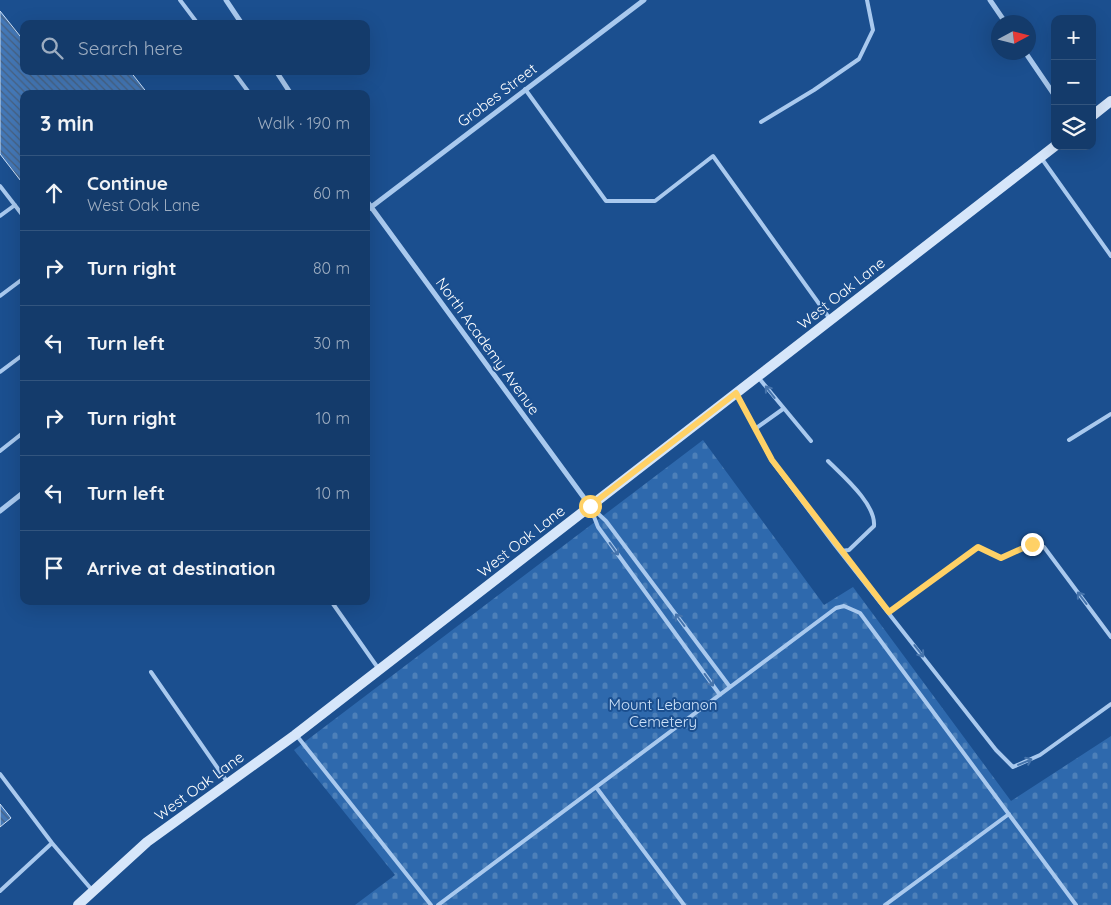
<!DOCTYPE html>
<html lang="en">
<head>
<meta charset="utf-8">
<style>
	body { margin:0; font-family:Quicksand,sans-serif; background:#214673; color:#f1f3f6 }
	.controls { position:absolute; right:15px; top:15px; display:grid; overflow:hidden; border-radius:10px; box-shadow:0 5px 20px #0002 }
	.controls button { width:45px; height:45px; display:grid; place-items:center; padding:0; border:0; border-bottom:1px solid #33557e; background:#143b6b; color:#f1f3f6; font:25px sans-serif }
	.compass { position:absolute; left:991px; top:15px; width:45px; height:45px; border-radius:50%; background:#143b6b; box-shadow:0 5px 20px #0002; rotate:83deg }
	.stop { position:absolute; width:15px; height:15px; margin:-11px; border:4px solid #ffd166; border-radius:50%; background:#fff }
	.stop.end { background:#ffd166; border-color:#fff; box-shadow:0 1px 5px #0008 }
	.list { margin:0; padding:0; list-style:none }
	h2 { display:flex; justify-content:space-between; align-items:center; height:65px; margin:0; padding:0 20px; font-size:21px }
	h2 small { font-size:16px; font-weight:400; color:#9dadc1 }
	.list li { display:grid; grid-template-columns:32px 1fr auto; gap:15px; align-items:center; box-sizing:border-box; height:75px; padding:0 20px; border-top:1px solid #33557e }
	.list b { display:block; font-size:19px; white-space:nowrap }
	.list p { margin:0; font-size:16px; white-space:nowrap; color:#9dadc1 }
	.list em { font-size:16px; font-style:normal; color:#9dadc1 }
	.icon { flex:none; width:28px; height:28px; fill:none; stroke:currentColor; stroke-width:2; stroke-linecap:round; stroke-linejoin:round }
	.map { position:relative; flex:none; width:1111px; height:905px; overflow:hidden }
	.search { position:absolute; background:#143b6b; box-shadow:0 5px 20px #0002; left:20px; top:20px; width:350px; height:55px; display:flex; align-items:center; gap:12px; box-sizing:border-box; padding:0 18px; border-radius:10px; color:#9dadc1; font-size:19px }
	.panel { position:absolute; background:#143b6b; box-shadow:0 5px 20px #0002; left:20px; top:90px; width:350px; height:515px; border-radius:10px }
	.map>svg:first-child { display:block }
	.cemetery { fill:url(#cemetery-stones) }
	.building { fill:url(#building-back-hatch); stroke:#cfe3fa }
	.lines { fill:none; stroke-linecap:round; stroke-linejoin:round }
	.lane { stroke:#a9c9ee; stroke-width:4 }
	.street { stroke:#a9c9ee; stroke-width:5 }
	.secondary { stroke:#d6e6fa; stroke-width:10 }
	.oneway { stroke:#4674ac }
	.route { stroke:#ffd166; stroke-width:6 }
	.labels { text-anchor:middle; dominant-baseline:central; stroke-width:4; stroke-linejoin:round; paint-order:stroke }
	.street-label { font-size:15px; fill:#fff; stroke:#1b4f8f }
	.park-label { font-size:15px; fill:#cfe3fa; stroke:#1b4f8f }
</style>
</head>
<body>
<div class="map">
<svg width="1111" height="905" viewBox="0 0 1111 905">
	<defs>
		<pattern id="cemetery-stones" width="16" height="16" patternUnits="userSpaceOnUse" patternTransform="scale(1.25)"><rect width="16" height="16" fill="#2e69ad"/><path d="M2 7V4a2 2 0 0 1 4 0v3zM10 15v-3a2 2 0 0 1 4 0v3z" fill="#4d80b9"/></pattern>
		<pattern id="building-back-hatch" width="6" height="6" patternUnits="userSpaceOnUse" patternTransform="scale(1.25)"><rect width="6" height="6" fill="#4478b7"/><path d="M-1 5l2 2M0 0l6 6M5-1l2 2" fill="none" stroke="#486282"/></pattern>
	</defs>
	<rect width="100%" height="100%" fill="#1b4f8f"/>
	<path class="cemetery" d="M703,440L824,605L853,587L1011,801L1111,736V905H355L395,875L294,750Z"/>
	<path class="building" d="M0,11L24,41V71H130L148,94H24V185L0,154Z
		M0,804L11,818L0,827Z"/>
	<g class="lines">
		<path class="lane" d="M180,0L198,24
			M233,71L250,94
			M525,89L606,201H655L713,156L830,319
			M761,122L814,90L859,59L873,30L867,0
			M1042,159L1111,256
			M0,186L24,217
			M0,216L15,205
			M0,296L24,278
			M0,372L24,354
			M758,377L811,441
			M737,395L772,461L835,545L996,750L1013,767L1040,755L1111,704
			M755,429L783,409
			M1069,440L1111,414
			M0,451L24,432
			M828,461C843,476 876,504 874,526L849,550L841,551
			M591,507L606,521L730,687
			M591,509L598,527L720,695
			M331,601L378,668
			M889,612L978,547L1001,558L1032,544L1044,547L1111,637
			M151,672L228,783
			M297,736L431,905
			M0,774L52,843L92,890
			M596,787L684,905
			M0,891L52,843
			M438,905L836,608L844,606L860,613L1076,905
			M885,905L1009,814"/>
		<path class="street" d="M226,0L242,24
			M990,0L1005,22
			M1025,52L1055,96
			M276,71L291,94
			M366,200L590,506
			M366,211L644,0
			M0,511L24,492"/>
		<path class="secondary" d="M1092,116L1111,101
			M78,905L147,842L295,735L1055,146"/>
	</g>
	<defs><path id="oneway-shaft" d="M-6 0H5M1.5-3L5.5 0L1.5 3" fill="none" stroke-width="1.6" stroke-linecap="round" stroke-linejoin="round" transform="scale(1.25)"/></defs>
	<g class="oneway">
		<use href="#oneway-shaft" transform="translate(770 392) rotate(-128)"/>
		<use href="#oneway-shaft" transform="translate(614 549) rotate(54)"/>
		<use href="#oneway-shaft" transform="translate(1082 598) rotate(-127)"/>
		<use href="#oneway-shaft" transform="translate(680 620) rotate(-127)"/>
		<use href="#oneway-shaft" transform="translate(919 651) rotate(52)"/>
		<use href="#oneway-shaft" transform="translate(709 680) rotate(54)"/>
		<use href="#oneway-shaft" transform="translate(1025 762) rotate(-23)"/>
	</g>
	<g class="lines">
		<path class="route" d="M590,506L736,393L772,460L889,612L978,547L1001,558L1032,544"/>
	</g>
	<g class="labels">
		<g class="street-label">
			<text transform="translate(497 95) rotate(-37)">Grobes Street</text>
			<text transform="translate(841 293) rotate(-38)">West Oak Lane</text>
			<text transform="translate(488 346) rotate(54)">North Academy Avenue</text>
			<text transform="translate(521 541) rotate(-38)">West Oak Lane</text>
			<text transform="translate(199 786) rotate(-36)">West Oak Lane</text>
		</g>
		<g class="park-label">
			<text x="663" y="704">Mount Lebanon<tspan x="663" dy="17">Cemetery</tspan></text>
		</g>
	</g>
</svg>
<div class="controls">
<button>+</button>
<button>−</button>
<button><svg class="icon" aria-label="layers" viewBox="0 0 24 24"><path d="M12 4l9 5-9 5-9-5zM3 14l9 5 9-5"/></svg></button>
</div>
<svg class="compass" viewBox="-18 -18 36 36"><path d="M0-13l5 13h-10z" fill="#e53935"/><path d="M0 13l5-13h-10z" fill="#9dadc1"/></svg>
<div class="stop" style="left:590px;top:506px"></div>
<div class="stop end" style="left:1032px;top:544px"></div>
<div class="search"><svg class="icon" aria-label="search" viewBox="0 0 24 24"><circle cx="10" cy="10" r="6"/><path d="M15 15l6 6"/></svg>Search here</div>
<section class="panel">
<h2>3 min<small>Walk · 190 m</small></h2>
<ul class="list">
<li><svg class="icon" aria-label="ahead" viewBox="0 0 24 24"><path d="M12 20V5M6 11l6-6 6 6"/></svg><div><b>Continue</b><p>West Oak Lane</p></div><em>60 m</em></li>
<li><svg class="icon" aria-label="right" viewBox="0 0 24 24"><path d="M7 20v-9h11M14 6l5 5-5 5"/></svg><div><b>Turn right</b></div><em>80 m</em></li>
<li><svg class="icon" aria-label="left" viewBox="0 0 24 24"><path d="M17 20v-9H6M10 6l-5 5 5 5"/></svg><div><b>Turn left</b></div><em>30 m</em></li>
<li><svg class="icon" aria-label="right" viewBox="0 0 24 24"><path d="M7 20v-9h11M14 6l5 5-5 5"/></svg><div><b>Turn right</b></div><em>10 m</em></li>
<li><svg class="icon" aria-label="left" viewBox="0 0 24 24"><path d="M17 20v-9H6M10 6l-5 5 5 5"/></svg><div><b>Turn left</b></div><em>10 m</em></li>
<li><svg class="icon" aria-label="arrive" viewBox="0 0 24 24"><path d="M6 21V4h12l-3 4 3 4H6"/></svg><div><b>Arrive at destination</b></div></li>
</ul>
</section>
</div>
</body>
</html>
